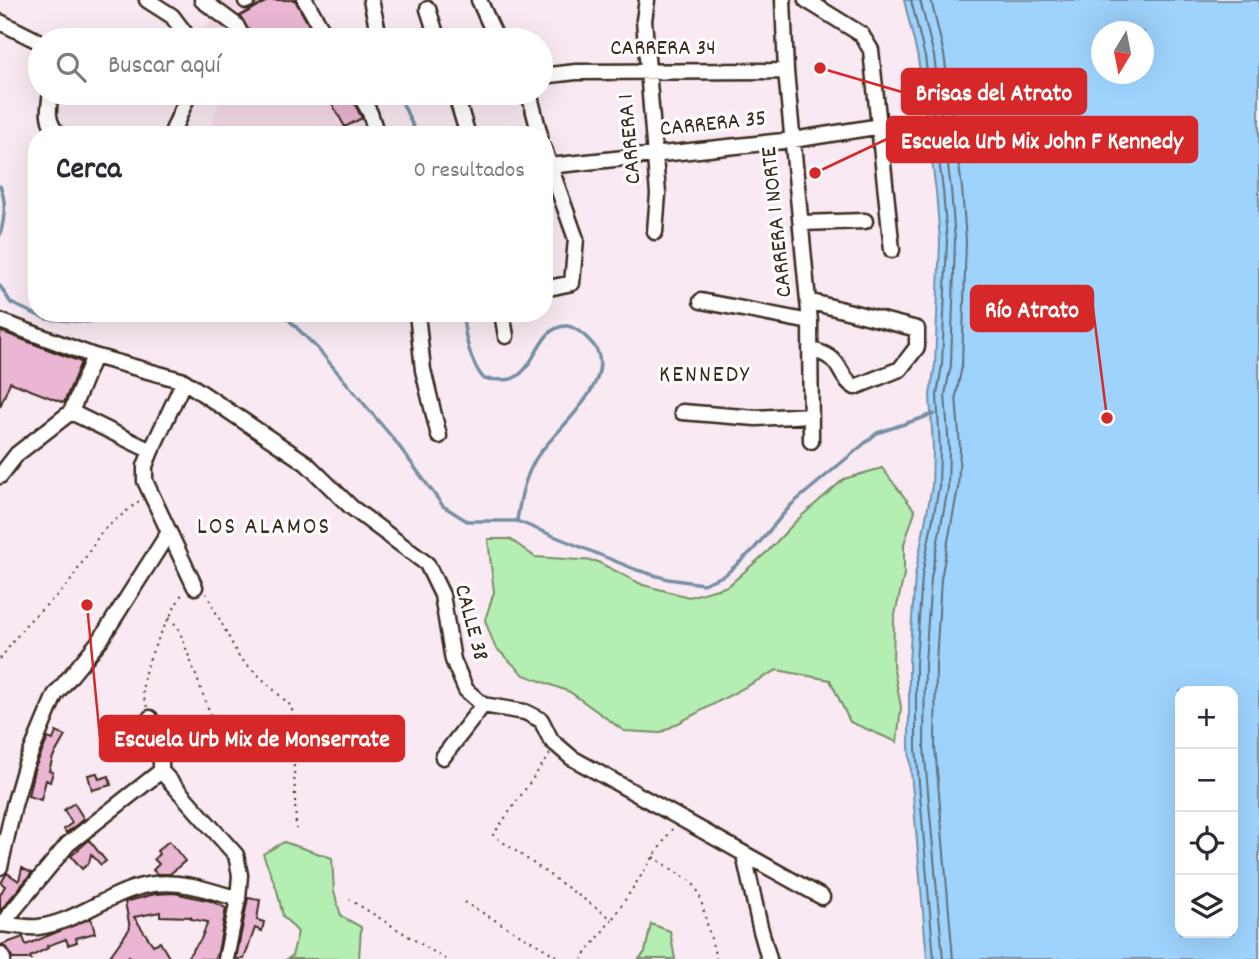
<!DOCTYPE html>
<html lang="es">
<head>
<meta charset="utf-8">
<style>
	body { margin:0; font-family:Dekko,sans-serif; background:#f7f7f7; color:#2b2b33 }
	.controls { position:absolute; right:21px; bottom:21px; display:grid; overflow:hidden; border-radius:14px; box-shadow:0 7px 28px #0002 }
	.controls button { width:63px; height:63px; display:grid; place-items:center; padding:0; border:0; border-bottom:2px solid #e1e1e2; background:#fff; color:#2b2b33; font:35px sans-serif }
	.compass { position:absolute; left:1091px; top:21px; width:63px; height:63px; border-radius:50%; background:#fff; box-shadow:0 7px 28px #0002; rotate:190deg }
	.list { margin:0; padding:0; list-style:none }
	h2 { display:flex; justify-content:space-between; align-items:center; height:91px; margin:0; padding:0 28px; font-size:30px }
	h2 small { font-size:23px; font-weight:400; color:#7c7c81 }
	.icon { flex:none; width:38px; height:38px; fill:none; stroke:currentColor; stroke-width:2; stroke-linecap:round; stroke-linejoin:round }
	.map { position:relative; flex:none; width:1259px; height:959px; overflow:hidden }
	.search { position:absolute; background:#fff; box-shadow:0 7px 28px #0002; left:28px; top:28px; width:525px; height:77px; display:flex; align-items:center; gap:18px; box-sizing:border-box; padding:0 24px; border-radius:38px; color:#7c7c81; font-size:26px }
	.panel { position:absolute; background:#fff; box-shadow:0 7px 28px #0002; left:28px; top:126px; width:525px; height:196px; border-radius:28px }
	.map>svg:first-child { display:block }
	.built { fill:#f4dae9 }
	.green { fill:#b5eeb2; stroke:#788c68; stroke-width:2 }
	.water { fill:#9ed3fd; stroke:#768fa4; stroke-width:2; fill-rule:evenodd }
	.lines { fill:none; stroke-linecap:round; stroke-linejoin:round }
	.shore { stroke:#636e77; stroke-width:2 }
	.stream { stroke:#768fa4; stroke-width:3.5 }
	.building { fill:#eab6d3; stroke:#3b2a1e; stroke-width:2 }
	.minor-casing { stroke:#3b2a1e; stroke-width:19 }
	.path { stroke:#3b2a1e; stroke-width:2; stroke-dasharray:2 5; stroke-linecap:butt }
	.minor { stroke:#fff; stroke-width:14 }
	.labels { text-anchor:middle; dominant-baseline:central; stroke-width:6; stroke-linejoin:round; paint-order:stroke }
	.street-label { font-size:23px; fill:#3b2a1e; stroke:#fff }
	.neighbourhood-label { font-size:24px; letter-spacing:2px; fill:#3b2a1e; stroke:#fff }
	.leader { fill:none; stroke:#d62828; stroke-width:2.5 }
	.callout-dot { fill:#d62828; stroke:#fff; stroke-width:2.5 }
	.callout { fill:#d62828; stroke:#d62828; stroke-width:2.5 }
	.callout-label { font-size:24px; text-anchor:middle; font-weight:bold; fill:#fff }
</style>
</head>
<body>
<div class="map">
<svg width="1259" height="959" viewBox="0 0 1259 959">
	<rect width="100%" height="100%" fill="#f9e9f2"/>
	<filter id="ink" filterUnits="userSpaceOnUse"><feTurbulence type="fractalNoise" baseFrequency=".0143" numOctaves="2"/><feDisplacementMap in="SourceGraphic" scale="14" xChannelSelector="R" yChannelSelector="G"/><feConvolveMatrix kernelMatrix="1 2 1 2 8 2 1 2 1" color-interpolation-filters="sRGB"/></filter>
	<g filter="url(#ink)">
		<path class="built" d="M224,0H300L323,40H199V37Z
			M214,93H354L367,116L370,135H208L221,96Z"/>
		<path class="green" d="M882,468L915,511L904,544V575L894,619L893,665L901,707L897,742L850,722L830,680L777,670L660,733L624,731L570,692L524,675L495,647L485,620L494,592L488,539H510L535,557L596,561L643,585L689,597L728,586L768,551L797,520L844,479Z
			M284,842L332,858L334,891L341,916L361,927L359,959H287L292,956L298,932L283,916L277,890L263,854Z
			M651,924L670,931L675,959H639L645,952Z"/>
		<path class="water" d="M904,0H1259V959H927L909,748V662L915,576L932,486L933,449L930,395L935,365L940,241L936,191L918,58ZM1102,32H1144V74H1102ZM1180,691H1233V933H1180Z"/>
		<g class="lines">
			<path class="shore" d="M911,0L925,57L943,190L947,241L942,365L937,395L940,449L939,487L922,576L916,662V748L934,959
				M920,0L934,56L951,189L955,240L951,365L945,395L949,449L948,488L931,578L925,663L924,747L943,959
				M931,0L944,54L962,188L966,240L962,366L956,396L960,448L958,488L941,579L936,663L935,747L953,959"/>
			<path class="stream" d="M398,93L417,135
				M0,186C7,202 5,218 0,235
				M0,286L11,303L46,319L87,322L128,313
				M282,313L318,349L396,442L443,506L467,521H517L637,570L668,579L703,584L725,575L753,550L792,504L877,433L934,414
				M463,313C464,334 470,363 484,379C492,379 502,381 511,379C536,372 538,325 567,326C575,327 584,335 589,340C628,376 551,432 535,460C524,480 520,499 517,521"/>
		</g>
		<path class="building" d="M269,0H295L317,40H254L240,16Z
			M326,93H349L362,118L345,127Z
			M0,331L81,362L64,403L10,382L0,407Z
			M56,732L65,736L53,757L49,771L53,772L50,782L46,780L41,800L28,796L34,770L48,738L53,740Z
			M97,773L99,779L109,776L111,785L92,790L88,775Z
			M74,803L84,819L66,833L64,829L72,823L64,810Z
			M89,840L106,861L101,865L91,854L89,863L82,869L71,856Z
			M169,841L185,861L170,874H157L153,870L159,864L154,859L159,854L157,851Z
			M22,868L32,873L0,911V895L5,886L1,883L7,873L19,881Z
			M174,893L211,901L226,908L218,952L214,959H186L201,939L208,922L191,919V917L160,916V912L134,917L153,945L160,942L170,959H133L129,956L127,959H108L130,928L125,902L155,894Z
			M248,898L260,900L257,920L264,922L262,931L255,928L244,959H236Z
			M91,918L95,933L76,938L77,942L68,945L66,939L47,946L48,948L30,957L31,959H13L8,949L1,945L23,937L26,945Z"/>
		<g class="lines">
			<defs>
				<path id="minor" d="M147,0L172,16L190,40
					M202,0L236,25L244,40
					M305,0L328,40
					M371,0L380,40
					M479,0L497,40
					M647,0L644,20L658,194L655,232
					M783,0L786,71L810,322L811,441
					M806,0L861,34L871,50L892,250
					M246,1L248,0
					M428,9L438,40
					M0,22L40,42
					M541,76L576,72L786,71
					M51,93C48,110 46,122 59,135
					M359,93L370,113L377,135
					M455,93L468,135
					M529,93L540,135
					M171,135L189,93
					M544,149L576,239L572,283L544,289
					M549,166L793,140L881,126
					M801,223L865,221
					M701,301L810,322
					M808,301L917,329V347L900,369L855,387C835,375 845,357 811,350
					M417,313L423,370L439,436
					M502,313L506,336
					M0,321L94,356L184,381L306,463L351,507L427,564L442,595L453,660L466,690L483,705L525,712L541,720L551,740L572,758L822,897
					M71,412L151,451L184,381
					M682,412L756,418L811,415
					M151,451L145,466V481L195,587
					M0,476L17,454L71,412L94,356
					M150,718L161,752V771L236,855L240,875L238,899L226,959
					M443,757L483,705
					M744,855L760,927L769,959
					M0,867L14,805L25,767L55,695L101,639L169,532
					M0,924C12,925 26,928 38,927C79,922 112,889 154,884C182,880 211,891 238,899
					M2,924L68,844L161,771
					M0,954L3,959"/>
			</defs>
			<use href="#minor" class="minor-casing"/>
			<path class="path" d="M206,593L239,657L292,707L296,829
				M169,618L178,627L211,716
				M0,659L27,623L68,585L102,531L139,501
				M147,707C145,702 143,696 143,691C140,666 171,615 183,592
				M550,754L493,835L612,919L582,959
				M653,857L692,882L699,893L716,958
				M349,899L445,959
				M464,902L562,959
				M613,918L672,829"/>
			<use href="#minor" class="minor"/>
		</g>
	</g>
	<g class="labels">
		<g class="street-label">
			<text x="663" y="49">CARRERA 34</text>
			<text transform="translate(713 125) rotate(-6)">CARRERA 35</text>
			<text transform="translate(631 139) rotate(-95)">CARRERA 1</text>
			<text transform="translate(778 222) rotate(-96)">CARRERA 1 NORTE</text>
			<text transform="translate(470 623) rotate(75)">CALLE 38</text>
		</g>
		<g class="neighbourhood-label">
			<text x="705" y="376">KENNEDY</text>
			<text x="264" y="528">LOS ALAMOS</text>
		</g>
	</g>
	<path class="leader" d="M820 68L902 92M815 173L887 139M1107 418L1093 308M87 605L100 738"/>
	<g class="callout-dot">
		<circle cx="820" cy="68" r="7"/>
		<circle cx="815" cy="173" r="7"/>
		<circle cx="1107" cy="418" r="7"/>
		<circle cx="87" cy="605" r="7"/>
	</g>
	<g class="callout">
		<rect x="902" y="69" width="184" height="45" rx="7"/>
		<rect x="887" y="117" width="310" height="45" rx="7"/>
		<rect x="971" y="286" width="122" height="45" rx="7"/>
		<rect x="100" y="716" width="304" height="45" rx="7"/>
	</g>
	<g class="callout-label">
		<text x="994" y="100">Brisas del Atrato</text>
		<text x="1042" y="148">Escuela Urb Mix John F Kennedy</text>
		<text x="1032" y="317">Río Atrato</text>
		<text x="252" y="746">Escuela Urb Mix de Monserrate</text>
	</g>
</svg>
<div class="controls">
<button>+</button>
<button>−</button>
<button><svg class="icon" aria-label="locate" viewBox="0 0 24 24"><circle cx="12" cy="12" r="6"/><path d="M12 2v4M12 18v4M2 12h4M18 12h4"/></svg></button>
<button><svg class="icon" aria-label="layers" viewBox="0 0 24 24"><path d="M12 4l9 5-9 5-9-5zM3 14l9 5 9-5"/></svg></button>
</div>
<svg class="compass" viewBox="-18 -18 36 36"><path d="M0-13l5 13h-10z" fill="#e53935"/><path d="M0 13l5-13h-10z" fill="#7c7c81"/></svg>
<div class="search"><svg class="icon" aria-label="search" viewBox="0 0 24 24"><circle cx="10" cy="10" r="6"/><path d="M15 15l6 6"/></svg>Buscar aquí</div>
<section class="panel">
<h2>Cerca<small>0 resultados</small></h2>
<ul class="list">
</ul>
</section>
</div>
</body>
</html>
